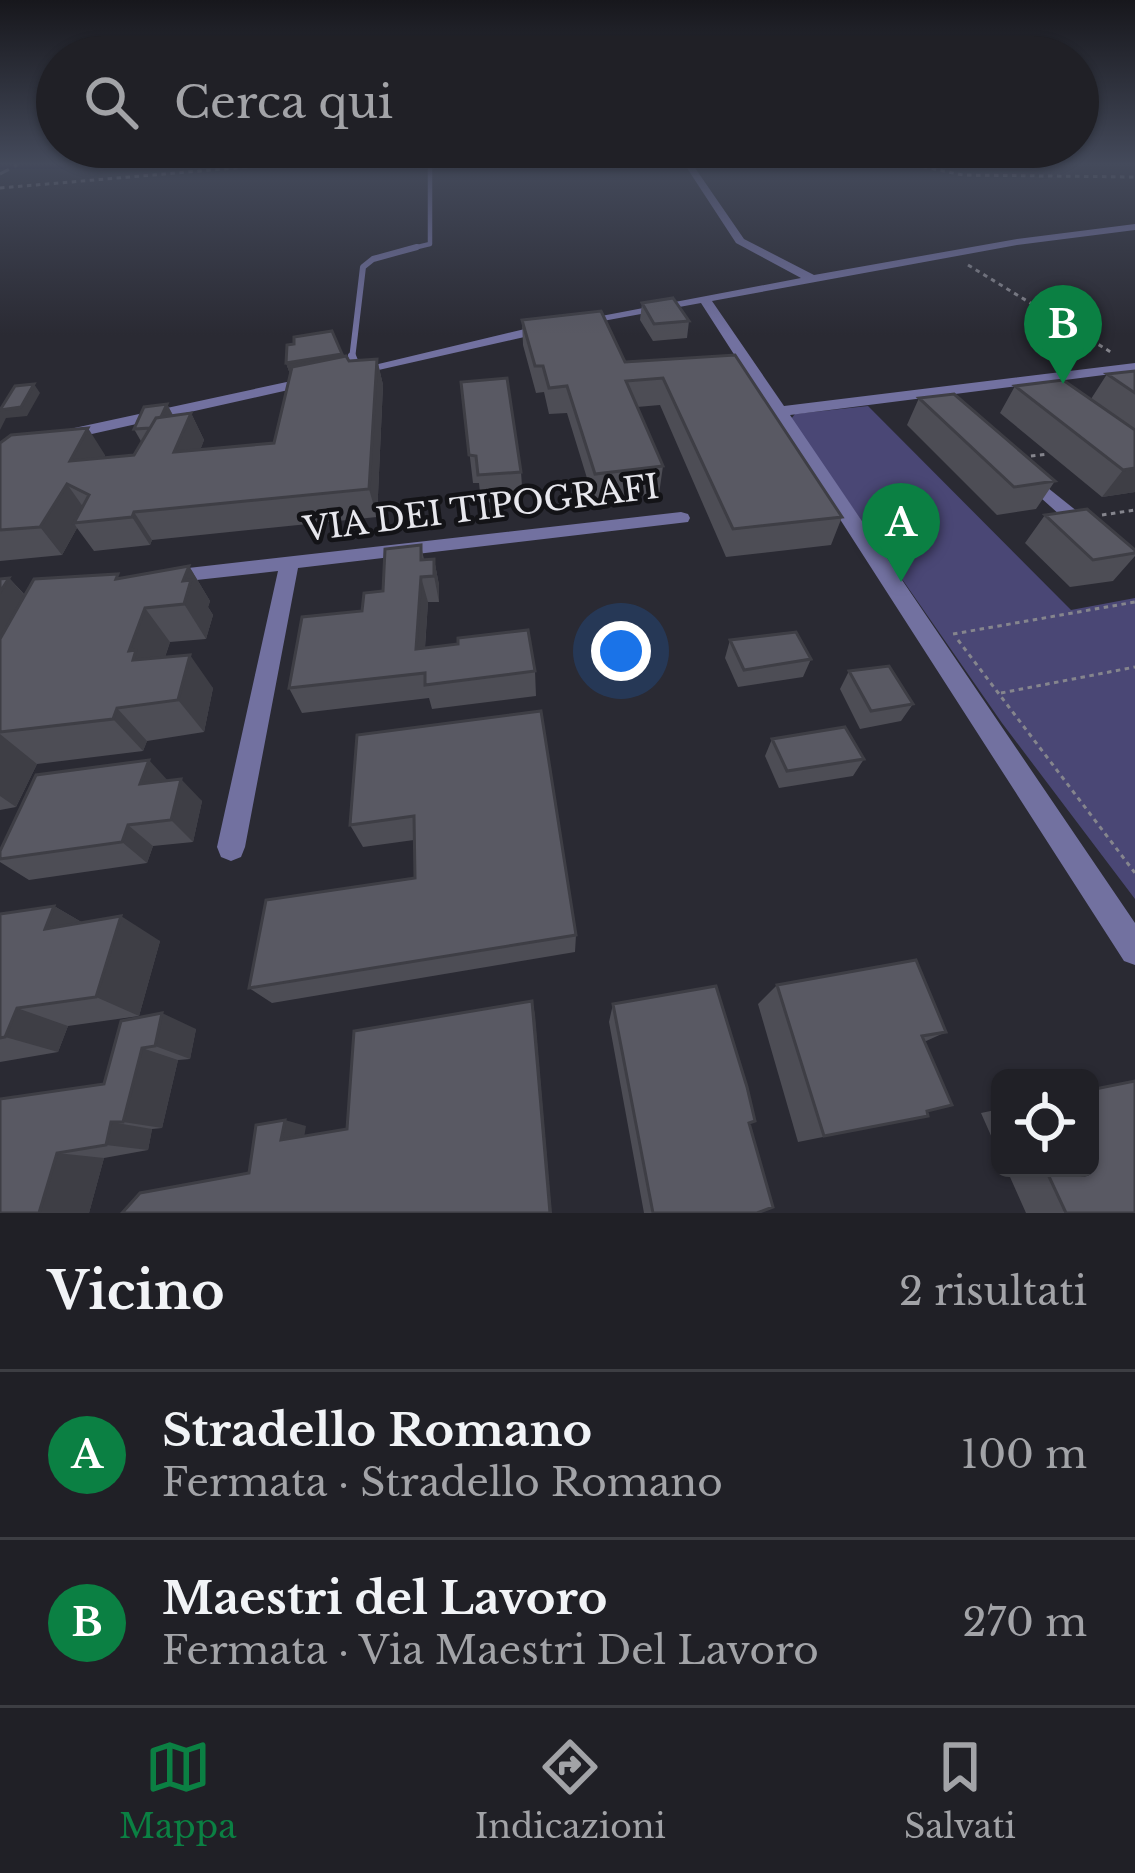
<!DOCTYPE html>
<html lang="it">
<head>
<meta charset="utf-8">
<style>
	body { margin:0; font-family:"Libre Baskerville",serif; background:#28282e; color:#f1f3f6 }
	.controls { position:absolute; right:36px; bottom:36px; display:grid; overflow:hidden; border-radius:18px; box-shadow:0 3px 9px #0004 }
	.controls button { width:108px; height:108px; display:grid; place-items:center; padding:0; border:0; border-bottom:3px solid #3d3e43; background:#202026; color:#f1f3f6; font:60px sans-serif }
	.you { position:absolute; left:621px; top:651px; width:42px; height:42px; margin:-30px; border:9px solid #fff; border-radius:50%; background:#1a73e8; box-shadow:0 0 0 18px #1a73e833 }
	.badge { display:grid; place-items:center; width:78px; height:78px; border-radius:50%; background:#0b8043; color:#fff; font-size:39px; font-weight:700 }
	.pin { position:absolute; translate:-50% -99px; filter:drop-shadow(0 3px 6px #0008) }
	.pin::after { content:''; position:absolute; top:63px; width:42px; height:36px; background:inherit; clip-path:polygon(0 0,100% 0,50% 100%) }
	.list { margin:0; padding:0; list-style:none }
	h2 { display:flex; justify-content:space-between; align-items:center; height:156px; margin:0; padding:0 48px; font-size:51px }
	h2 small { font-size:39px; font-weight:400; color:#a2a3a7 }
	.list li { display:grid; grid-template-columns:78px 1fr auto; gap:36px; align-items:center; box-sizing:border-box; height:168px; padding:0 48px; border-top:3px solid #3d3e43 }
	.list b { display:block; font-size:45px; white-space:nowrap }
	.list p { margin:0; font-size:39px; white-space:nowrap; color:#a2a3a7 }
	.list em { font-size:39px; font-style:normal; color:#a2a3a7 }
	.icon { flex:none; width:66px; height:66px; fill:none; stroke:currentColor; stroke-width:2; stroke-linecap:round; stroke-linejoin:round }
	.map { position:relative; flex:none; width:1135px; height:1213px; overflow:hidden }
	.search { position:absolute; background:#202026; box-shadow:0 3px 9px #0004; left:36px; right:36px; top:36px; height:132px; display:flex; align-items:center; gap:30px; box-sizing:border-box; padding:0 42px; border-radius:66px; color:#a2a3a7; font-size:45px }
	.sheet { height:492px; background:#202026 }
	nav { display:flex; justify-content:space-around; align-items:center; box-sizing:border-box; height:168px; border-top:3px solid #3d3e43; background:#202026; font-size:33px; color:#a2a3a7 }
	nav a { display:grid; justify-items:center; gap:6px }
	nav .on { color:#0b8043 }
	.map>svg:first-child { display:block }
	.green { fill:#4a4775 }
	.lines { fill:none; stroke-linecap:round; stroke-linejoin:round }
	.river { fill:#110139; fill-rule:evenodd }
	.path { stroke:#85858d; stroke-width:3; stroke-dasharray:4.5 4.5; stroke-linecap:butt }
	.service-far2 { stroke:#7271a0; stroke-width:4.5 }
	.service-far1 { stroke:#7271a0; stroke-width:6 }
	.service { stroke:#7271a0; stroke-width:8 }
	.minor { fill:#7271a0; fill-rule:evenodd }
	.rail { stroke:#93939a; stroke-width:3; stroke-dasharray:10 6; stroke-linecap:butt }
	.wall { fill:#4d4d55 }
	.shaded-wall { fill:#3e3e45 }
	.building { fill:#595963; stroke:#3e3e45; stroke-width:3 }
	.labels { text-anchor:middle; dominant-baseline:central; stroke-width:9; stroke-linejoin:round; paint-order:stroke }
	.street-label { font-size:33px; fill:#e7e7ed; stroke:#131317 }
</style>
</head>
<body>
<div class="map">
<svg width="1135" height="1213" viewBox="0 0 1135 1213">
	<rect width="100%" height="100%" fill="#2a2a33"/>
	<path class="green" d="M868,406L1071,610L1135,598V899L1002,723L791,419L795,414Z"/>
	<g class="lines">
		<path class="river" d="M0,165H71L64,169H0Z"/>
		<path class="path" d="M914,165L963,175L1135,177
			M0,188L270,165
			M968,265L1114,354
			M1022,457L1048,454
			M1102,515L1135,510
			M953,634L1135,602
			M958,640L1135,873
			M1001,693L1135,667"/>
		<path class="service-far2" d="M405,250L430,244V165"/>
		<path class="service-far1" d="M352,359L363,267L373,259L417,247"/>
		<path class="service" d="M352,356L357,368"/>
		<path class="minor" d="M685,165H693L744,239L814,275L1017,239L1135,224V230L1017,245L712,301L784,406L1135,363V371L790,415L1135,923V965L1124,961L701,303L581,325L575,321L801,278L736,243Z
			M550,323L556,327L555,330L352,376L345,372Z
			M310,377L315,378V384L65,440L57,435L65,430Z
			M1028,472L1093,524L1095,528L1093,532H1079L1022,481V473Z
			M681,512L688,514L690,518L688,522L298,568L245,847L241,857L231,861L221,857L217,847L278,571L169,583L162,581L159,576L162,571Z"/>
		<path class="rail" d="M0,174L17,165"/>
	</g>
	<path class="wall" d="M642,303L689,321L687,338L653,341L640,320Z
		M522,320L625,362L735,355L842,517L831,545L726,557L660,405L637,407L663,466L659,494L594,501L567,413L549,414L544,392L536,393L523,345Z
		M343,357L349,361L377,359L383,385L377,517L152,540L150,545L94,551L77,528L62,555L0,561V443L105,455L104,458L134,455L142,443L134,429L167,404L173,415L191,413L204,440L200,450L274,443L290,374L286,363Z
		M1135,371V492L1102,497L1000,413L1015,386L1091,399L1107,374Z
		M461,382L521,472L523,500L481,503L479,483H473Z
		M919,398L1055,481L1036,509L997,515L907,425Z
		M1045,515L1135,550V556L1113,581L1070,587L1025,543Z
		M421,545L424,560L434,559L439,585V602H428L425,648L535,671L536,696L432,709L429,698L302,713L289,688L383,591Z
		M189,566L210,601L208,607L213,615L206,639L170,642L165,657L213,688L204,732L147,741L143,751L37,764L16,807L0,810V579L9,578L25,595Z
		M730,640L811,659L803,677L738,687L725,658Z
		M849,671L913,704L901,721L860,729L840,689Z
		M357,735L576,935L575,952L272,1003L249,988L415,878L414,840L363,847L350,825Z
		M772,739L864,759L853,776L779,788L765,756Z
		M168,780L202,801L193,842L153,846L147,863L29,880L0,862V851Z
		M54,906L83,923L160,941L139,1016L68,1026L58,1052L0,1062V914Z
		M777,985L946,1032L924,1042L928,1116L798,1142L758,1004Z
		M613,1004L749,1124L757,1213H644L609,1022Z
		M121,1021L196,1029L190,1059L178,1060L162,1128L152,1129L148,1150L104,1158L89,1213H0L104,1084Z
		M1000,1109V1156L981,1113Z
		M1006,1168H1090L1135,1213H1026Z"/>
	<path class="shaded-wall" d="M342,354L345,365L290,374L286,363Z
		M377,359L383,385L377,517L369,489Z
		M34,384L40,393L27,416L6,418L0,430V408L1,410Z
		M167,404L176,422L157,427Z
		M191,413L204,440L189,480L174,452Z
		M88,428L105,455L88,489L70,461Z
		M1135,468V492L1102,497L1123,470Z
		M67,484L86,511L74,523L77,528L62,555L40,527Z
		M134,512L152,540L150,545L132,517Z
		M434,559L439,585V602L434,576Z
		M189,566L210,601L208,607L213,615L206,639L184,604L183,581Z
		M421,577L428,602L423,674L416,649Z
		M9,578L34,606L0,667V592Z
		M145,608L170,642L158,678L133,660L129,651Z
		M190,655L213,688L204,732L178,700Z
		M117,708L147,741L143,751L113,719Z
		M0,734L37,764L16,807L0,796Z
		M149,760L171,784H140Z
		M181,779L202,801L193,842L171,820Z
		M128,825L153,846L147,863L122,842Z
		M54,906L97,931L45,929Z
		M121,916L160,941L139,1016L96,997Z
		M532,1001L535,1014L552,1213H550Z
		M17,1008L68,1026L58,1052L5,1037Z
		M162,1013L196,1029L190,1059L155,1046Z
		M142,1048L178,1060L162,1128L123,1122Z
		M285,1120L306,1126L303,1144L281,1140Z
		M111,1122L152,1129L148,1150L106,1145Z
		M57,1153L104,1158L89,1213H39Z"/>
	<path class="building" d="M673,298L689,321L654,324L642,303Z
		M601,311L625,362L735,355L842,517L733,529L663,378L626,381L663,466L595,474L567,386L549,388L543,366H535L522,320Z
		M332,331L342,354L286,363L287,345L294,344V337Z
		M346,356L349,361L377,359L369,489L134,512L132,517L74,523L89,495L67,484L40,527L0,530V443L11,435L88,428L70,461L134,455L156,418L191,413L174,452L274,443L292,367Z
		M1135,371V393L1107,374Z
		M507,378L521,472L478,475L476,456L469,455L461,382Z
		M1063,380L1135,430V468L1123,470L1015,386Z
		M34,384L21,407L0,410L15,386Z
		M954,394L1055,481L1014,487L919,398Z
		M167,404L161,417L156,418L150,428L134,429L144,407Z
		M1087,509L1135,550V553L1093,560L1045,515Z
		M421,545V560L434,559V576L421,577L416,649L458,644V638L528,630L535,671L425,685V673L289,688L302,617L362,611L364,593L383,591L385,549Z
		M189,566L183,581L191,580L184,604L145,608L129,651L136,650L133,660L190,655L178,700L117,708L113,719L0,732V639L34,579L118,574L116,579Z
		M9,578L0,592V579Z
		M796,632L811,659L744,670L730,640Z
		M889,666L913,704L871,711L849,671Z
		M541,711L576,935L249,988L266,900L415,878L414,816L350,825L357,735Z
		M845,727L864,759L787,771L772,739Z
		M149,760L140,784L181,779L171,820L128,825L122,842L0,859V851L36,775Z
		M54,906L45,929L121,916L96,997L17,1008L5,1037L0,1038V914Z
		M916,960L946,1032L922,1036L952,1105L927,1111L928,1116L824,1136L777,985Z
		M716,986L747,1087L755,1121L749,1123L773,1207L757,1213H653L613,1004Z
		M532,1001L550,1213H122L140,1193L249,1173L256,1125L285,1120L281,1140L347,1129L354,1031Z
		M162,1013L155,1046L142,1048L123,1122H111L106,1145L57,1153L39,1213H0V1099L104,1084L121,1021Z
		M1135,1081V1213H1066L1045,1168H1090V1090Z"/>
	<linearGradient id="sky" x2="0" y2="1"><stop stop-color="#17171c"/><stop offset="0.49" stop-color="#444a5b"/><stop offset="1" stop-color="#444a5b" stop-opacity="0"/></linearGradient>
	<rect width="1135" height="335" fill="url(#sky)"/>
	<g class="labels">
		<g class="street-label">
			<text transform="translate(481 508) rotate(-7)">VIA DEI TIPOGRAFI</text>
		</g>
	</g>
</svg>
<div class="controls">
<button><svg class="icon" aria-label="locate" viewBox="0 0 24 24"><circle cx="12" cy="12" r="6"/><path d="M12 2v4M12 18v4M2 12h4M18 12h4"/></svg></button>
</div>
<div class="you"></div>
<div class="pin badge" style="left:901px;top:582px">A</div>
<div class="pin badge" style="left:1063px;top:384px">B</div>
<div class="search"><svg class="icon" aria-label="search" viewBox="0 0 24 24"><circle cx="10" cy="10" r="6"/><path d="M15 15l6 6"/></svg>Cerca qui</div>
</div>
<section class="sheet">
<h2>Vicino<small>2 risultati</small></h2>
<ul class="list">
<li><span class="badge">A</span><div><b>Stradello Romano</b><p>Fermata · Stradello Romano</p></div><em>100 m</em></li>
<li><span class="badge">B</span><div><b>Maestri del Lavoro</b><p>Fermata · Via Maestri Del Lavoro</p></div><em>270 m</em></li>
</ul>
</section>
<nav>
<a class="on"><svg class="icon" aria-label="map" viewBox="0 0 24 24"><path d="M3 6l6-2 6 2 6-2v14l-6 2-6-2-6 2zM9 4v14M15 6v14"/></svg>Mappa</a>
<a><svg class="icon" aria-label="directions" viewBox="0 0 24 24"><path d="M12 3l9 9-9 9-9-9zM9 14v-3h6M13 9l2 2-2 2"/></svg>Indicazioni</a>
<a><svg class="icon" aria-label="saved" viewBox="0 0 24 24"><path d="M7 4h10v16l-5-4-5 4z"/></svg>Salvati</a>
</nav>
</body>
</html>
